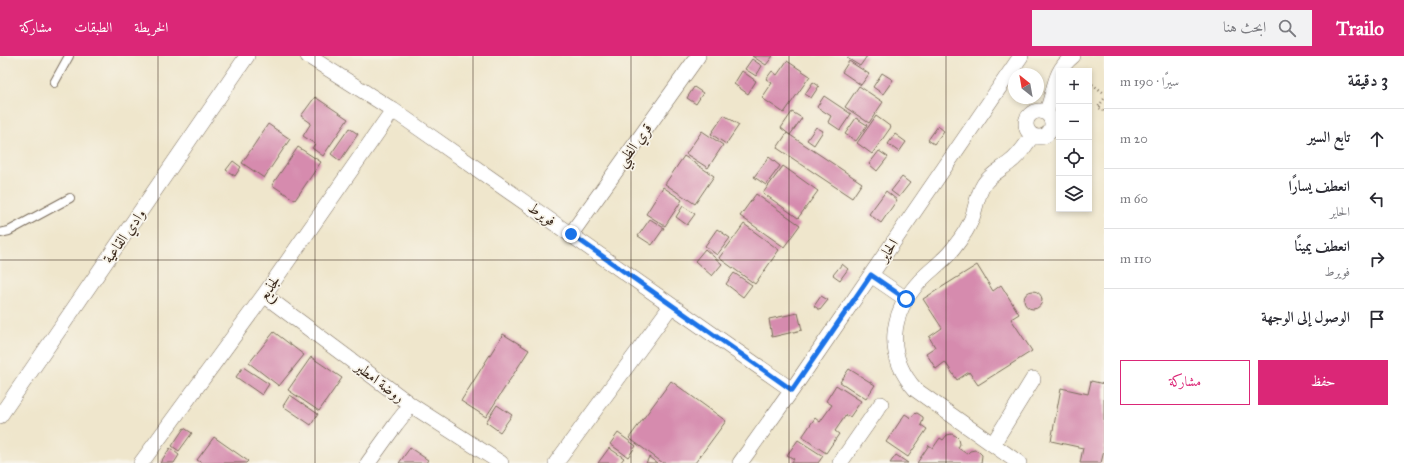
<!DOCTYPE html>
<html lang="ar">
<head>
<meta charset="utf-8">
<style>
	body { margin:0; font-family:"IM FELL Great Primer",Amiri,serif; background:#f2f2f3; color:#2b2b33; direction:rtl }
	.controls { position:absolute; right:12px; top:12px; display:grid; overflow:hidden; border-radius:0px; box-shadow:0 2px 6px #0003 }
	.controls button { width:36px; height:36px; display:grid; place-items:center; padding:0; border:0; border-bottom:1px solid #e1e1e2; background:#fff; color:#2b2b33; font:20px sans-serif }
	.compass { position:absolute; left:1008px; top:12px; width:36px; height:36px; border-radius:50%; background:#fff; box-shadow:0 2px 6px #0003; rotate:329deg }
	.stop { position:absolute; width:12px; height:12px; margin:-9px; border:3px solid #1a73e8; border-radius:50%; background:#fff }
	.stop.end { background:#1a73e8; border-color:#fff; box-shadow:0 1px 4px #0008 }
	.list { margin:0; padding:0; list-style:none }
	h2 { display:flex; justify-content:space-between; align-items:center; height:52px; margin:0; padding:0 16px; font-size:17px }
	h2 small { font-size:13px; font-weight:400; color:#7c7c81 }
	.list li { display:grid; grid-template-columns:26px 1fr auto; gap:12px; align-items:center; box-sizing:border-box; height:60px; padding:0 16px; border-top:1px solid #e1e1e2 }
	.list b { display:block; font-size:15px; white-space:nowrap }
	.list p { margin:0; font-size:13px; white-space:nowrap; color:#7c7c81 }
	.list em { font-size:13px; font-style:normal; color:#7c7c81 }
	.actions { display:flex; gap:8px; padding:12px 16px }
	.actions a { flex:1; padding:9px 0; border:1px solid #db2777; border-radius:0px; text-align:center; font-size:14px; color:#db2777 }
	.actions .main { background:#db2777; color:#fff }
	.icon { flex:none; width:22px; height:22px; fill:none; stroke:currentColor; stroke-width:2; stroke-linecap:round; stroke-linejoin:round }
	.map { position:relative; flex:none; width:1104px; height:407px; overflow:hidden; direction:ltr }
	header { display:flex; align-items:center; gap:24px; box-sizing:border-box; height:56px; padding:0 20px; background:#db2777; color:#fff }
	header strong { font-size:19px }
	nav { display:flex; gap:22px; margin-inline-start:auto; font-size:14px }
	.search { width:280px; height:36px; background:#f2f2f3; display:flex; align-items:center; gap:10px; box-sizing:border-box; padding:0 14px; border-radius:0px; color:#7c7c81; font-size:15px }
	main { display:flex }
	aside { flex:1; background:#fff }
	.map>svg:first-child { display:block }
	.building { fill:#d68bae }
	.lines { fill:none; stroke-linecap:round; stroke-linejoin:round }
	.lane-casing { stroke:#7a6c5b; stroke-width:10 }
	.street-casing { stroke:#7a6c5b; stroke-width:16 }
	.path { stroke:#7a6c5b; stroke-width:2.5; stroke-dasharray:1 3; stroke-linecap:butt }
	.lane { stroke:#fff; stroke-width:8 }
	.street { stroke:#fff; stroke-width:15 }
	.route { stroke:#1a73e8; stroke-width:5 }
	.grid { fill:none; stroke:#3b2a1e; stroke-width:1; stroke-opacity:0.55 }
	.labels { text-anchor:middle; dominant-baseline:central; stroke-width:3.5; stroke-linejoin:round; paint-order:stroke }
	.street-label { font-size:15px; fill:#3b2a1e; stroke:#f7f3e8 }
</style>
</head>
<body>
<header>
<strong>Trailo</strong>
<div class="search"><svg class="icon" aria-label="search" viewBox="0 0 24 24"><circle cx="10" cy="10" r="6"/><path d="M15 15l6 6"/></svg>ابحث هنا</div>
<nav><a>الخريطة</a><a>الطبقات</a><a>مشاركة</a></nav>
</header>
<main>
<aside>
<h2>3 دقيقة<small>سيرًا · 190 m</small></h2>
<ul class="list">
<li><svg class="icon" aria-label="ahead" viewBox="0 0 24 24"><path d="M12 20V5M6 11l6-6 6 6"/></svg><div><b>تابع السير</b></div><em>20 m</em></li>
<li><svg class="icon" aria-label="left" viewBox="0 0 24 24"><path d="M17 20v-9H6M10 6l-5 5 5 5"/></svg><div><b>انعطف يسارًا</b><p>الحاير</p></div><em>60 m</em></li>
<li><svg class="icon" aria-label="right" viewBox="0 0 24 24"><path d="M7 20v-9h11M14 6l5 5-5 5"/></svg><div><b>انعطف يمينًا</b><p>فويرط</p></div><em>110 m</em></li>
<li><svg class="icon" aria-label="arrive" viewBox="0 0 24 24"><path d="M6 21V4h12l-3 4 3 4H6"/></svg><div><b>الوصول إلى الوجهة</b></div></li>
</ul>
<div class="actions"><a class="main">حفظ</a><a>مشاركة</a></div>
</aside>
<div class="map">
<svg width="1104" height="407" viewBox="0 0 1104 407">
	<rect width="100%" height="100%" fill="#f7f3e8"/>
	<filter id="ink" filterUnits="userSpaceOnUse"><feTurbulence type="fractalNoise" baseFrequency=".025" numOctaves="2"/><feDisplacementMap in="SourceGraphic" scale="8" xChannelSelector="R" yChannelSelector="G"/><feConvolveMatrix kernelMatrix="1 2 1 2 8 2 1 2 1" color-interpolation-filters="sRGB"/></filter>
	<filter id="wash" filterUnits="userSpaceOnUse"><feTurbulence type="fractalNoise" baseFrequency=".012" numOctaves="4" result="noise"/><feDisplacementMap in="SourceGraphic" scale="16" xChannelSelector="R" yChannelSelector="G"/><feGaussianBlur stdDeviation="0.9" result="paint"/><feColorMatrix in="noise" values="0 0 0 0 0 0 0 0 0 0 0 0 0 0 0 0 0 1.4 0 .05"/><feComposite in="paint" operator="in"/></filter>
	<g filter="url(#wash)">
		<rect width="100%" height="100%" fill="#efe6cc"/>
		<g id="blocks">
			<path class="building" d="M752,0H773L766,9Z
				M849,0H867L860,10L847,2Z
				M752,3L762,10L756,20L745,13Z
				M787,5L810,20L784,57L762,42L772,27L766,23L772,15L777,19Z
				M849,5L869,18L861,29L842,16Z
				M742,15L756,25L748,38L734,28Z
				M882,17L893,24L883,38L873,31Z
				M813,26L819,30L811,42L805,38Z
				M859,30L883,46L869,67L845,51Z
				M694,31L703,37L696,48L687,42Z
				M824,40L851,58L840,74L828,66L831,60L817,51Z
				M315,41L348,63L323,100L312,92L315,88L303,80L311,67L301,60Z
				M792,56L802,62L790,79L781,72Z
				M724,59L739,69L726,88L711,78Z
				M876,60L891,71L872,98L857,87Z
				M856,62L867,69L856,85L845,78Z
				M268,68L290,83L264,122L242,107Z
				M938,70L944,75L934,88L928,84Z
				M816,71L823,75L814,89L807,84Z
				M349,72L358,78L340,105L331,98Z
				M702,75L723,89L708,112L686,98Z
				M787,77L862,127L852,142L777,92Z
				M895,78L906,86L899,96L888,88Z
				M298,91L321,106L295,144L272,129Z
				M879,95L888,101L877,115L869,108Z
				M684,100L714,120L695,148L665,128Z
				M769,101L780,110L766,129L754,121Z
				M233,105L241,111L235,120L226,114Z
				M783,110L818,135L798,162L763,137Z
				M902,121L910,127L899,141L891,135Z
				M663,131L682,144L665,170L646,158Z
				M886,135L897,144L881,167L869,158Z
				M756,138L800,169L784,191L740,160Z
				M683,150L695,158L687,169L676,161Z
				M650,163L664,172L652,189L638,180Z
				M744,168L779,194L755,228L719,202Z
				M717,173L730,182L717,199L705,190Z
				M705,193L722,208L712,220L695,205Z
				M842,208L848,213L840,224L833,219Z
				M977,209L993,235L1001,229L1019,258L1011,263L1032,295L978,329L969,316L957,324L945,306L936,313L926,297L935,291L929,281L942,272L923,243Z
				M734,217L752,229L743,241L726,228Z
				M1024 244a9 9 0 1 1 18 0a9 9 0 1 1-18 0Z
				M821,240L828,244L820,254L814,250Z
				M798,257L802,274L772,281L769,263Z
				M274,276L304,299L279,330L249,307Z
				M503,278L529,294L486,361L461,345Z
				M311,301L342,322L319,355L288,334Z
				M243,311L269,328L262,339L236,321Z
				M849,313L875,329L866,343L840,326Z
				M671,325L726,365L695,407H663L629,382Z
				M1091,325L1104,328V395L1101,407H1080L1083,392L1051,385L1061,332L1088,338Z
				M836,329L861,345L850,361L846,359L835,375L839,378L826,397L802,381L815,362L820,366L832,349L826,345Z
				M290,339L318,358L311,369L283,350Z
				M497,349L512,359L500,376L486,366Z
				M917,357L923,361V364L921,369L927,373L908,401L886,386L905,358L911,362L914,358Z
				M184,372L192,377L179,395L172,390Z
				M618,377L636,390L628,401L610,388Z
				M952,378L956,380L959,383L960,388L958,392L967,398L970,395L975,394L979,396L982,399L981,407H917L929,389L933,392L940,382L943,384L947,379Z
				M214,381L248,405L246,407H202L197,404Z
				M798,384L823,400L818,407H791L794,403L787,399Z
				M170,392L179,399L174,407H160Z
				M410,392L428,404L426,407H399Z
				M609,392L624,402L620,407H598Z
				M896,399L908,407H890Z
				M649,401L657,407H646Z"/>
		</g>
	</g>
	<g filter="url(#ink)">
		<use href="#blocks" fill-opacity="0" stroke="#7a6c5b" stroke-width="1"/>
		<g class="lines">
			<defs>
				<path id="lane" d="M54,27L69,0
					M0,177L9,175L70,142"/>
				<path id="street" d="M308,0L393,54L792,334
					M1026 68a13 13 0 1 1 26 0a13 13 0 1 1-26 0Z
					M1046,57C1056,34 1052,17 1073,0
					M571,178L698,0
					M871,219L906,243
					M264,239L411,349L501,407
					M0,360L247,0
					M993,388L1033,323
					M141,407L264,239L393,54
					M368,407L396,368L411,349
					M556,407L671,250
					M740,407L792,334L1021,0
					M840,407L881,348
					M1019,407L916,334C885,300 889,258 920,225C930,214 943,206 953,193C960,184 968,174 972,162C976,151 977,139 984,128C990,119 1000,114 1009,107C1019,100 1025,90 1032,80"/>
			</defs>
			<use href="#lane" class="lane-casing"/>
			<use href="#street" class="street-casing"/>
			<path class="path" d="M1089,26L1104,37
				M1104,43L1098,51L1104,55"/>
			<use href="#lane" class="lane"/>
			<use href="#street" class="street"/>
		</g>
	</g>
	<g class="lines" filter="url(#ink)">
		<path class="route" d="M571,178L792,334L871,219L906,243"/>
	</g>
	<path class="grid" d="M158,0V407M315,0V407M473,0V407M631,0V407M789,0V407M946,0V407M0,204H1104"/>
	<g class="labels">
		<g class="street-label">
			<text transform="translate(634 89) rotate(-54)">قري الظبي</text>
			<text transform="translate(542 158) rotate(35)">فويرط</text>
			<text transform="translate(124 180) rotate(-55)">وادي القاعية</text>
			<text transform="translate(888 194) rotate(-56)">الحاير</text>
			<text transform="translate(269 232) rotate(-55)">لجذيع</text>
			<text transform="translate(380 326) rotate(37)">روضة امطير</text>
		</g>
	</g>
</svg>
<div class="controls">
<button>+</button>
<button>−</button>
<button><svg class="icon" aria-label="locate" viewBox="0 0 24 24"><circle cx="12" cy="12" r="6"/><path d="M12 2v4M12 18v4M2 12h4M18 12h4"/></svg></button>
<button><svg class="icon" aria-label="layers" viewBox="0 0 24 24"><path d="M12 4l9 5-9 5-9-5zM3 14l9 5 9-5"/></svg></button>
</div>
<svg class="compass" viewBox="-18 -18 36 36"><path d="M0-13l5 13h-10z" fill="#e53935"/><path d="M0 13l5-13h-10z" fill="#7c7c81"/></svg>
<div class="stop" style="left:906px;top:243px"></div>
<div class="stop end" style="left:571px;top:178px"></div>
</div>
</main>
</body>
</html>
